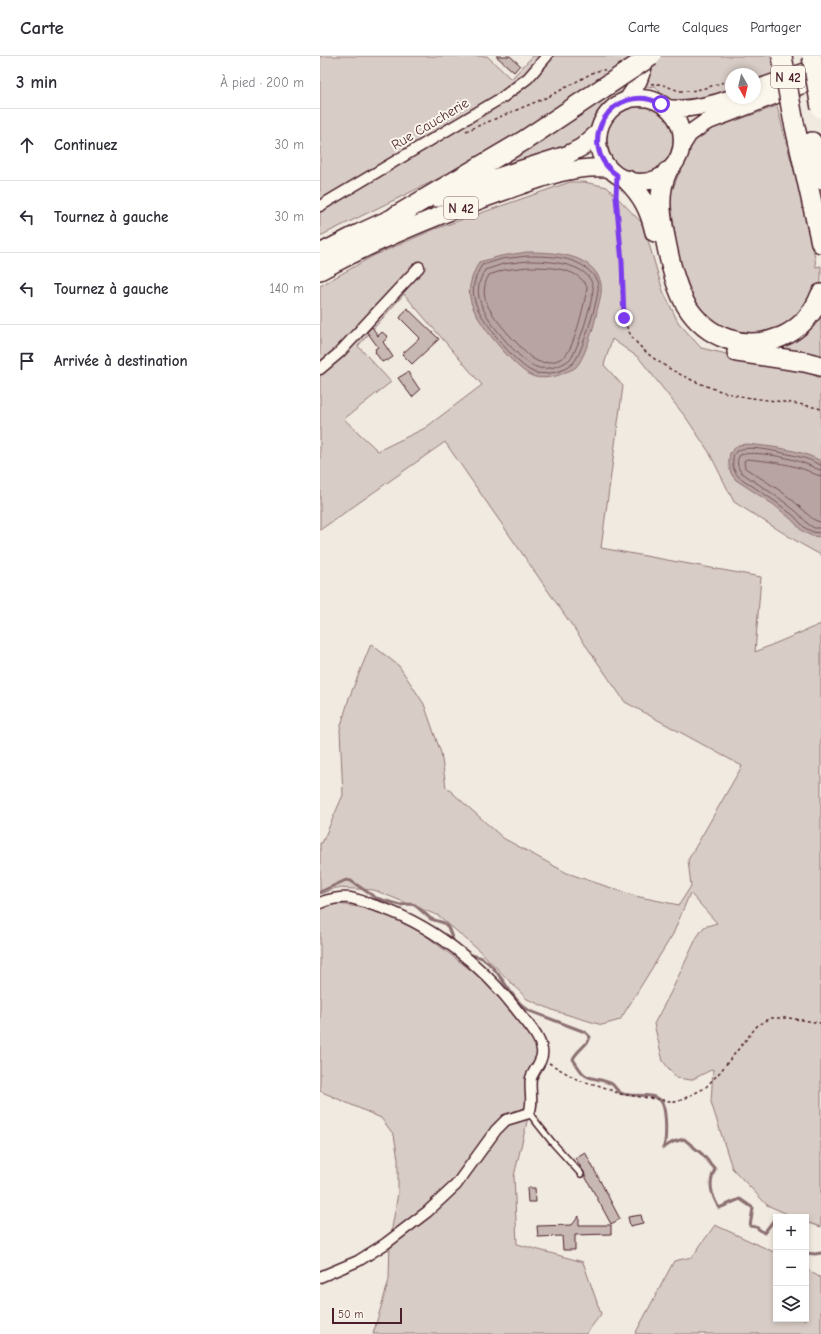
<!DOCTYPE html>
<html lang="fr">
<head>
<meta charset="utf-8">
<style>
	body { margin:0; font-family:"Comic Neue",sans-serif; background:#f7f7f7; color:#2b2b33 }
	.controls { position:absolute; right:12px; bottom:12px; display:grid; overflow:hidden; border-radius:0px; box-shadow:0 2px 6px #0003 }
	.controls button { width:36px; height:36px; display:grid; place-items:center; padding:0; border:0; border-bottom:1px solid #e1e1e2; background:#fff; color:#2b2b33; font:20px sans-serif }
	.compass { position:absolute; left:405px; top:12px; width:36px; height:36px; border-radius:50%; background:#fff; box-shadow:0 2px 6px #0003; rotate:172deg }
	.scale { position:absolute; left:12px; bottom:10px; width:70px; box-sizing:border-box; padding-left:4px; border:2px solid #4a1f2b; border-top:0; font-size:11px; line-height:14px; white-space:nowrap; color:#4a1f2b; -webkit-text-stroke:3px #fbf7ec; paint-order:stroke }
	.stop { position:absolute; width:12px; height:12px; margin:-9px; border:3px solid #7c3aed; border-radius:50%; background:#fff }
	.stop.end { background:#7c3aed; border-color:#fff; box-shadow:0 1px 4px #0008 }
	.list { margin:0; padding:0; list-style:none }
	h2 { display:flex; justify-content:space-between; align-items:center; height:52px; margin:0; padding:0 16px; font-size:17px }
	h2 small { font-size:13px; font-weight:400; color:#7c7c81 }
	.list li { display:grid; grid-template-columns:26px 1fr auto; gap:12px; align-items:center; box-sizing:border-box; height:72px; padding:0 16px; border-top:1px solid #e1e1e2 }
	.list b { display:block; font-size:15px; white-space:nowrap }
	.list em { font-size:13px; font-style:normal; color:#7c7c81 }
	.icon { flex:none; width:22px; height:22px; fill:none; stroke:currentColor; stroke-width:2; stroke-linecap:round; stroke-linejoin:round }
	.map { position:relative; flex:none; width:501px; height:1278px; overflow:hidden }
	header { display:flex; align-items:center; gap:24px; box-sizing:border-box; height:56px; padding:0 20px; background:#fff; border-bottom:1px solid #e1e1e2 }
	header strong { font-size:19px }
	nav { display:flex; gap:22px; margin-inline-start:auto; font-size:14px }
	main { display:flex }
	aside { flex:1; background:#fff }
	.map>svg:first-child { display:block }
	.green { fill:#d8ccc6; stroke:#917678; fill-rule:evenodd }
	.water { fill:#b8a4a2; stroke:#8c6f72 }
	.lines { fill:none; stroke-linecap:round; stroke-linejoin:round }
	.shore { stroke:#76545b; stroke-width:1 }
	.stream { stroke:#8c6f72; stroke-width:3 }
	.building { fill:#c8b8b3; stroke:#4a1f2b }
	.service-casing { stroke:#4a1f2b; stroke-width:8 }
	.minor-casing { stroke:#4a1f2b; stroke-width:13 }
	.primary-casing { stroke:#4a1f2b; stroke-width:19 }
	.trunk-casing { stroke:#4a1f2b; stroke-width:20 }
	.motorway-casing { stroke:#4a1f2b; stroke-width:22 }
	.path { stroke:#4a1f2b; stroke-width:1.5; stroke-dasharray:3 3; stroke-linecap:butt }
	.service { stroke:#fbf7ec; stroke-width:5 }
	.minor { stroke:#fbf7ec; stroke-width:10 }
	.primary { stroke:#fbf7ec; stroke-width:16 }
	.trunk { stroke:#fbf7ec; stroke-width:17 }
	.motorway { stroke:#fbf7ec; stroke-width:19 }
	.motorway-bridge-casing { stroke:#4a1f2b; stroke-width:22; stroke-linecap:butt }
	.motorway-bridge { stroke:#fbf7ec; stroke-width:19 }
	.route { stroke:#7c3aed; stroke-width:5 }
	.labels { text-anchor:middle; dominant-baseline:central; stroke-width:4; stroke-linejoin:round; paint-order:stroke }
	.shield { fill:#fbf7ec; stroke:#7f6065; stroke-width:1 }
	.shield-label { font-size:13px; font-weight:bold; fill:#4a1f2b }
	.street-label { font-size:14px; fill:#4a1f2b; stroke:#fbf7ec }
</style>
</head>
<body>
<header>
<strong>Carte</strong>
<nav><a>Carte</a><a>Calques</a><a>Partager</a></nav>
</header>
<main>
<aside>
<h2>3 min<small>À pied · 200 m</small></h2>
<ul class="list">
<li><svg class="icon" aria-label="ahead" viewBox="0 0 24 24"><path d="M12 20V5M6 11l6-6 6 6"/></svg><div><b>Continuez</b></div><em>30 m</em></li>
<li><svg class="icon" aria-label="left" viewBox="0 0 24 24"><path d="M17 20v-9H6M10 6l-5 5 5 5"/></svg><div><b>Tournez à gauche</b></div><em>30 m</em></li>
<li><svg class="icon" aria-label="left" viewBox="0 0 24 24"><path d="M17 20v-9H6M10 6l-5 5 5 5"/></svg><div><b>Tournez à gauche</b></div><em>140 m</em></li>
<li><svg class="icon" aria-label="arrive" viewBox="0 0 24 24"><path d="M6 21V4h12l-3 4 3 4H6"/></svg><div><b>Arrivée à destination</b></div></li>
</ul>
</aside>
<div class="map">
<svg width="501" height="1278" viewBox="0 0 501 1278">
	<rect width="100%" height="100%" fill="#f0eae0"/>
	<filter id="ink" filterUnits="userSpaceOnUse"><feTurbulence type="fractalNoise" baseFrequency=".025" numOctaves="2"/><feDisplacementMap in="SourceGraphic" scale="8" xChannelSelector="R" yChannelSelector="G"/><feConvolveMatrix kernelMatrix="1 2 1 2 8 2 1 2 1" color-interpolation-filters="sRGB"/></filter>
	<g filter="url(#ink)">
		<path class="green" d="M0,0H167L191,23L213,0H451L454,19L435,25V18H411V34L396,39L348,46L335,30L304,34L285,48L270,75L260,85L174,112L165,100L0,180Z
			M457,50L469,97L491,173L496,211L501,210V305L458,294L447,277H414L388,263L372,239L358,201L350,140L359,117L374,85L384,76Z
			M287 84a33 33 0 1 1 66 0a33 33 0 1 1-66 0Z
			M250,126H264L287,131L323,168L343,235L358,266L381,292L492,318L501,323V499L481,488L414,446L389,396L367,363L319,302L292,283L284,309L303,330L281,492L441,521L435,596L501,568V1171L486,1166V1161H474L447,1149L412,1112L391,1046L393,1013L371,1024L356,1022L343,1005L334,968L351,936L377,881L384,871L397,867L370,837L353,878L300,964L282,969L235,955L207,943L162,897L119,860L54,834L16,832L0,838V787H2L23,739L20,673L29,642L51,588L79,610L104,648L121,697L126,731L183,782L247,817L315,840L359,849L371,830L368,804L422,710L305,646L125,386L0,474V230L53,200L115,173ZM84,238L162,329L105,372L58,395L24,363L71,326L38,290Z
			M18,848L39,851L74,861L96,872L161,922L173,934L196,953L223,994L211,1022L209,1057L194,1120L197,1188L263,1206L281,1258L266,1278H53L69,1224L70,1184L78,1137V1103L74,1079L61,1062L0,1035V851Z
			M395,1169L456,1197V1263H486V1213L501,1222V1278H315L354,1205L372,1201Z"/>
		<path class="water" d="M207,196C229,196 264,197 277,218C285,230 280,242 277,255C275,268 265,301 257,310C255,313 248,315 244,317C236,321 224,323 215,321C200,317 176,287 167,275C148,248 143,236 159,206L181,200Z
			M427,388C453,391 479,393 501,405V481L492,480L482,475L471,463L454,449L416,424C408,416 408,407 410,397L418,389Z"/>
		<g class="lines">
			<path class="shore" d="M208,200C229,200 259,200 273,219C275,221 278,226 278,230C280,239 261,301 253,307C244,316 228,319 216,317C201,313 177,283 169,270C153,249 147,233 162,209L182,203Z
				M208,205C226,205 259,206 270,223C271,225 273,229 273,231C274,242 257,297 250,303C243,310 225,315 216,311C202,306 182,281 173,269C160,250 152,235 165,214L183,208Z
				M208,211C227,211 258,211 267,231C265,246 255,288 246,299C240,305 225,309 217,305C208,301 202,292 195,285C186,276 167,254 165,242C163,234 165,226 169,219L184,214Z
				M501,409C496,408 492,404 487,403C474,399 430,388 419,394C414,396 413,399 413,404C412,410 414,416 419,421L456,446L474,460L485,472L493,476L501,477
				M501,414C495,413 492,410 486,408C472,402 435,394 420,399C416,404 417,412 422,417L459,442L477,456L488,468L494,472H501
				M501,420C494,419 490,415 483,413C465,407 446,405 427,403L424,405L425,412C445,425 465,436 481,452C488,458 492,465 501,466"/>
			<path class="stream" d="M0,836L26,824L31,825L56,842L80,849L91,848L95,849L111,863L124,867L128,871L135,889
				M147,898C152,899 158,900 162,902C183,916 189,943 210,955L265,976L270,981C267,990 257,994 253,1003C268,1028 266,1018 290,1027C294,1028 296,1035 301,1037C310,1042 332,1036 340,1044C347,1050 347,1085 343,1092L353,1086L364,1083L382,1098L395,1113C388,1128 391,1138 399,1152L420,1143L433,1152L430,1170L436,1171L444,1177L454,1164H456
				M486,1197L495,1198L501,1197"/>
		</g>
		<path class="building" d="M176,0H190L200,9L194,16Z
			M87,252L119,283L92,308L82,298L100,282L80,262Z
			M52,271L58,280L62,276L68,281L63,286L73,301L67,305L66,304L62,306L55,296L56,295L55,293L58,291L47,276Z
			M88,316L100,334L92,341L78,322Z
			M265,1096L300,1163L291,1168L265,1120L264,1116L255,1102Z
			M207,1132H215L216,1146H208Z
			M321,1159L323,1167L310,1170L308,1161Z
			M259,1160V1169H291V1178L255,1179V1194H243L242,1180L218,1181L217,1170L252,1169Z"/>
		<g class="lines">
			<defs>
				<path id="service" d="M209,1057L232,1086L261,1118"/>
				<path id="minor" d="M0,150L183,41L208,22L227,0
					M0,313L19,297L99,211
					M0,847C8,843 21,841 30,842C36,843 44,846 50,848C111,866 162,909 200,958C208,968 220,981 222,994C224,1004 214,1013 211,1022C209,1034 214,1047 209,1057L186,1064L176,1074L136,1129L107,1156L65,1188L38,1205L0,1221"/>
				<path id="primary" d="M435,33L501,10
					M278 84a42 42 0 1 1 84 0a42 42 0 1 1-84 0Z
					M307,44C318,30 323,17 326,0
					M347,52C368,55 391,49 411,42
					M362,89L369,78L386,66L501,22"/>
				<path id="trunk" d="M117,142L162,126L249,98L262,91L278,77
					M0,197L39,177L89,154
					M0,215C59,183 120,158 182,136C217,124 250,109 288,112"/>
				<path id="motorway" d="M473,62L501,187
					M492,86L501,123
					M347,116C336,139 342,167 347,191C351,211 356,231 366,249C386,282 425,296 461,281C479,274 494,257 501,238
					M307,124C323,140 330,154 335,176
					M76,160L205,84L283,32
					M417,296L485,306L501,310"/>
			</defs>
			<use href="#service" class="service-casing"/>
			<use href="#minor" class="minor-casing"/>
			<use href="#primary" class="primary-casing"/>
			<use href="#trunk" class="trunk-casing"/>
			<use href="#motorway" class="motorway-casing"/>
			<path class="path" d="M331,28C344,26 351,34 362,35C378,36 396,28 411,24
				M146,75L230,40L274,16L281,14H285
				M296,133C296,157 300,181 302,205C303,224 300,252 306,269C318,304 381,331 415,339C443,345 473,345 501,353
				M229,1007L258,1024L281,1030L300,1038L357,1046L385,1032L400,1016L437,970L451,962H469L501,967"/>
			<use href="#service" class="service"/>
			<use href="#minor" class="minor"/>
			<use href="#primary" class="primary"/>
			<use href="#trunk" class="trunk"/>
			<use href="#motorway" class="motorway"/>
			<defs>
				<path id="motorway-bridge" d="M462,0L473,62
					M492,0L501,52
					M283,32L331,0"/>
			</defs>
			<use href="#motorway-bridge" class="motorway-bridge-casing"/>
			<use href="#motorway-bridge" class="motorway-bridge"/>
		</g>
	</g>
	<g class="lines" filter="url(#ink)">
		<path class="route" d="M304,262L302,206L296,141L297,119C252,88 293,23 341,48"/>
	</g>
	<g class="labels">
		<g class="shield">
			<rect x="451" y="10" width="34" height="22" rx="3"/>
			<rect x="124" y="141" width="34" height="22" rx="3"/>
		</g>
		<g class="shield-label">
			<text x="468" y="21">N 42</text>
			<text x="141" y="152">N 42</text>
		</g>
		<g class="street-label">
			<text transform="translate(110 68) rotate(-31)">Rue Caucherie</text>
		</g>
	</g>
</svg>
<div class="controls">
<button>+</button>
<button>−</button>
<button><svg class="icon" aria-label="layers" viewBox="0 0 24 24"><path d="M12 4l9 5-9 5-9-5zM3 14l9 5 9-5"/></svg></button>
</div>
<svg class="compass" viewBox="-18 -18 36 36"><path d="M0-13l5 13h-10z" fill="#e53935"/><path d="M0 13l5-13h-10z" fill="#7c7c81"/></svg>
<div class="scale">50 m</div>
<div class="stop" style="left:341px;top:48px"></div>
<div class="stop end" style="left:304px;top:262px"></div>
</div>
</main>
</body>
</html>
